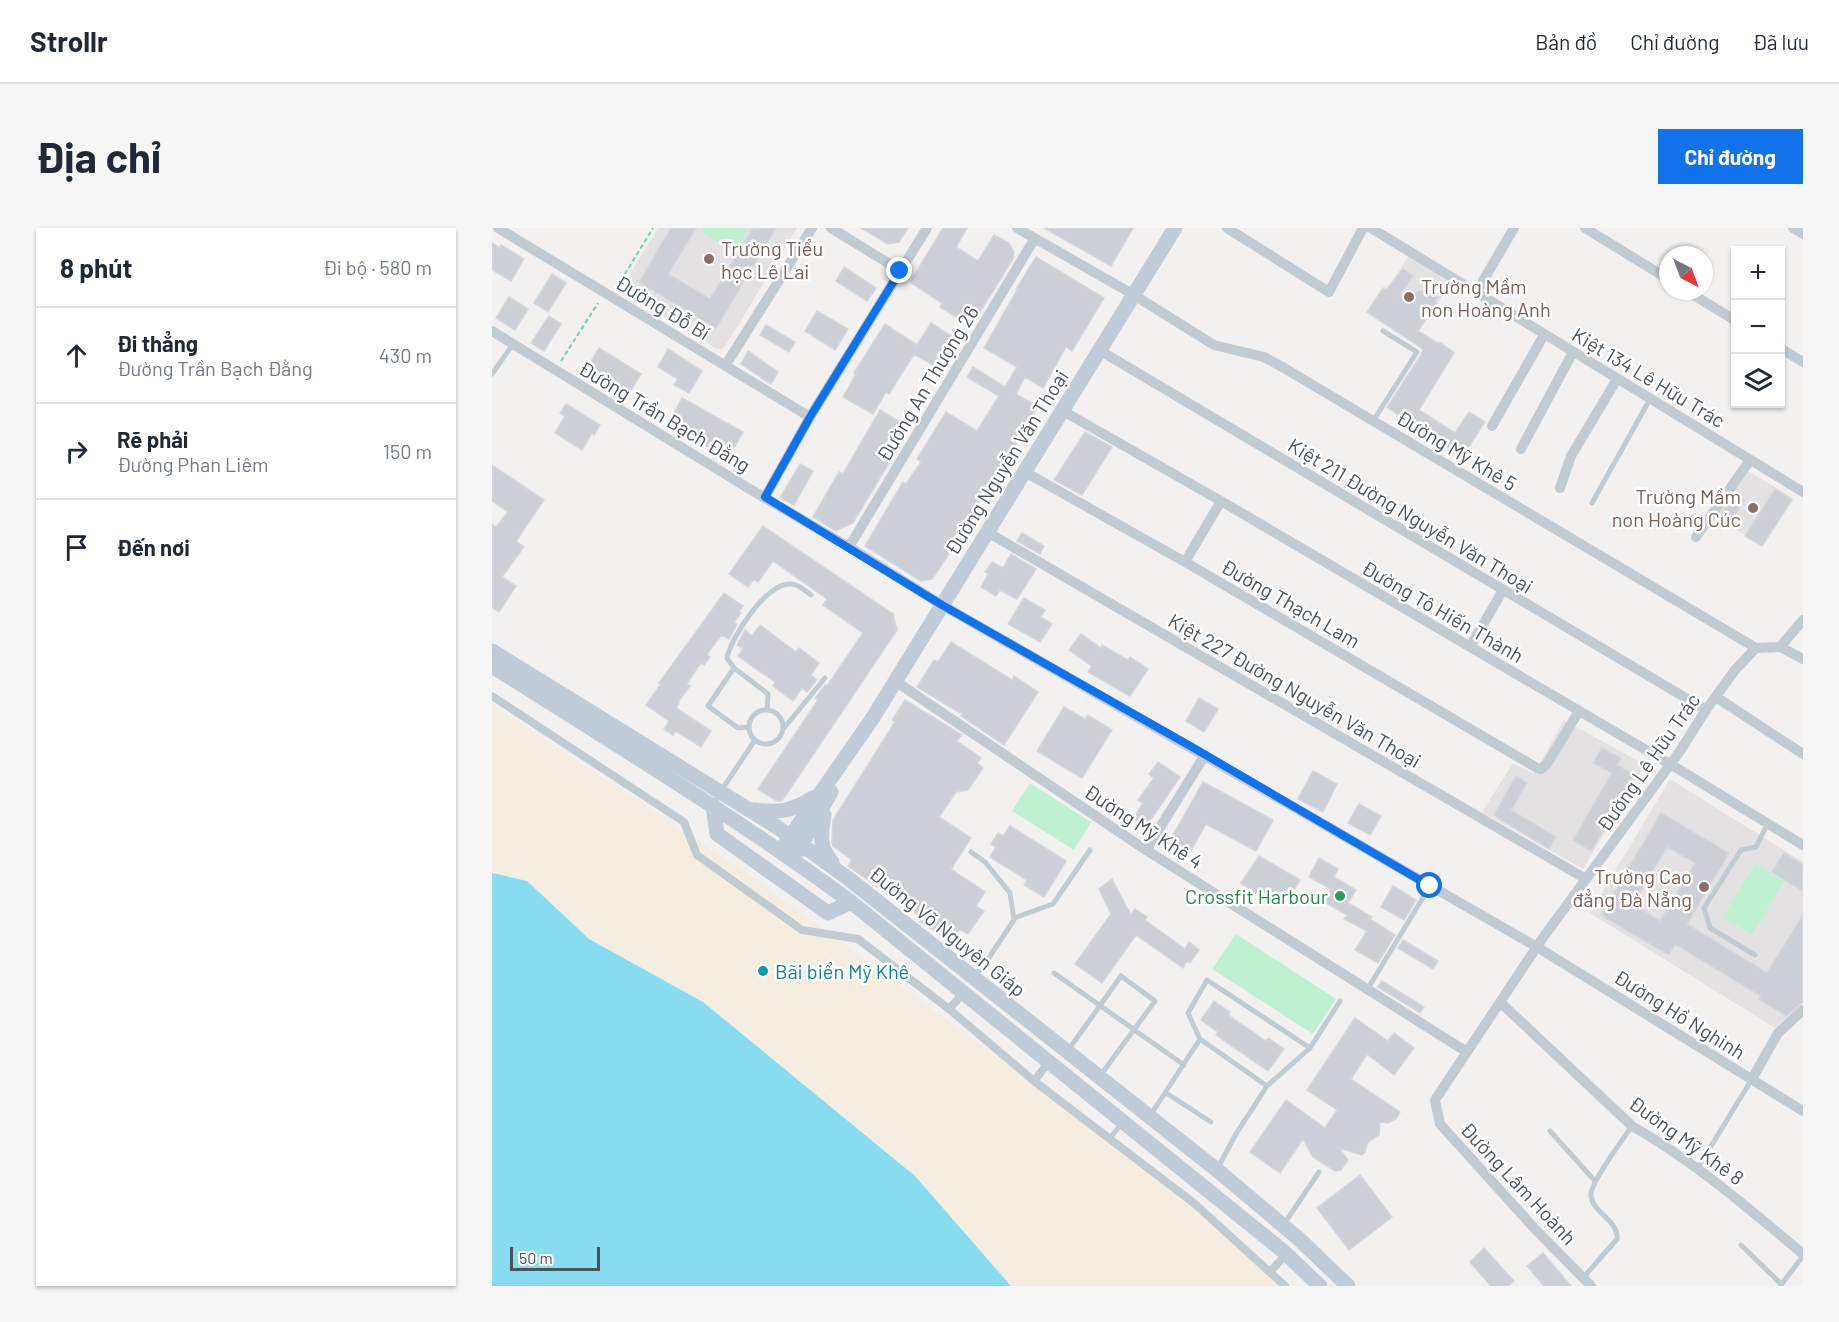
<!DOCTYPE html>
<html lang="vi">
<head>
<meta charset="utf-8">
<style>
	body { margin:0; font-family:Barlow,sans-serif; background:#f6f6f7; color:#1f2937 }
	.controls { position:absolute; right:18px; top:18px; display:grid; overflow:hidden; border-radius:0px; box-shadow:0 2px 4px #0004 }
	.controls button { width:54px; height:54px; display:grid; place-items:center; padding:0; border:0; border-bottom:2px solid #e0e1e3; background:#fff; color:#1f2937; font:30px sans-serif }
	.compass { position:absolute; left:1167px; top:18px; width:54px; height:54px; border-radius:50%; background:#fff; box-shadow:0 2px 4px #0004; rotate:138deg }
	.scale { position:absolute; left:18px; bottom:15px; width:90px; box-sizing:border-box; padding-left:6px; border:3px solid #47545e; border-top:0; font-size:16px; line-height:21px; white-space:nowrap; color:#47545e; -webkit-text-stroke:4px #fff; paint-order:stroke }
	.stop { position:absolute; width:18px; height:18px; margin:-14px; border:4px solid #1173eb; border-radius:50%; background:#fff }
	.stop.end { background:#1173eb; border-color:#fff; box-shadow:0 2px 6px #0008 }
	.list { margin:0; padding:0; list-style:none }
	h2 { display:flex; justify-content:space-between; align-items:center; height:78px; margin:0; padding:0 24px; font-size:26px }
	h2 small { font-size:20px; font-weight:400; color:#747a83 }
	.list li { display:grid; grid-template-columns:39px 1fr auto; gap:18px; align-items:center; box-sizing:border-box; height:96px; padding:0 24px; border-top:2px solid #e0e1e3 }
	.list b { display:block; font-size:22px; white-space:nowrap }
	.list p { margin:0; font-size:20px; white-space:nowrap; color:#747a83 }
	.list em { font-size:20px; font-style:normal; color:#747a83 }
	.icon { flex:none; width:33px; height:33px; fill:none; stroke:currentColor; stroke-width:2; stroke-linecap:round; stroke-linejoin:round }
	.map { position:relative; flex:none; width:1311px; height:1058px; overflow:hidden; border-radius:0px }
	header { display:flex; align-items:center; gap:36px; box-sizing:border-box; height:84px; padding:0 30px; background:#fff; border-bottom:2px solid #e0e1e3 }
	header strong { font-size:28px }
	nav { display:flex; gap:33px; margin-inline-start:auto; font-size:21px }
	.intro { display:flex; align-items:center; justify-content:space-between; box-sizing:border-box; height:144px; padding:0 36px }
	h1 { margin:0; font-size:42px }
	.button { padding:15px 27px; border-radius:0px; background:#1173eb; color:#fff; font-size:21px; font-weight:700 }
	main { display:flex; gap:36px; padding:0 36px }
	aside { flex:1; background:#fff; border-radius:0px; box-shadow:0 2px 4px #0004 }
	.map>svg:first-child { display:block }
	.education { fill:#e4e1e2 }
	.green { fill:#bdf1d1 }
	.sand { fill:#f4ede0 }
	.water { fill:#88dcf0 }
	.building { fill:#cccfd5; stroke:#d4d6dc; stroke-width:1.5; fill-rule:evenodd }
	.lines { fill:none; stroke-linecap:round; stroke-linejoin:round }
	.path { stroke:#73d1a2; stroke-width:2; stroke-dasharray:4.5 3; stroke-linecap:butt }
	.service { stroke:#c0cbd2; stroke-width:5 }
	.pedestrian { stroke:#c0cbd2; stroke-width:8 }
	.minor { stroke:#c0cbd2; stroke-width:10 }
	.secondary { stroke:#c0ccd7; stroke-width:15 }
	.route { stroke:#1173eb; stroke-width:8 }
	.education-dot { fill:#8d6e63; stroke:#fff; stroke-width:2 }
	.leisure-dot { fill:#2e9e5b; stroke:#fff; stroke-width:2 }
	.culture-dot { fill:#0f9aa8; stroke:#fff; stroke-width:2 }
	.labels { text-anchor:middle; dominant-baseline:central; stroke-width:5; stroke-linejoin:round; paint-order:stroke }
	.education-label { font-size:20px; fill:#785e54; stroke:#fff; text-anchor:start }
	.street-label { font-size:20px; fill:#47545e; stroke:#fff }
	.leisure-label { font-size:20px; fill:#27864d; stroke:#fff; text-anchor:end }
	.culture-label { font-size:20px; fill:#0d838f; stroke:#fff; text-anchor:start }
</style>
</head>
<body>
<header>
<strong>Strollr</strong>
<nav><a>Bản đồ</a><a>Chỉ đường</a><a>Đã lưu</a></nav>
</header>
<div class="intro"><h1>Địa chỉ</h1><a class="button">Chỉ đường</a></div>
<main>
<aside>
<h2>8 phút<small>Đi bộ · 580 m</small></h2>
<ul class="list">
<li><svg class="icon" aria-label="ahead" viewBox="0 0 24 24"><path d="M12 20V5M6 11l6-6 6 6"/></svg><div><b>Đi thẳng</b><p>Đường Trần Bạch Đằng</p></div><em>430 m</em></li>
<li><svg class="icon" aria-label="right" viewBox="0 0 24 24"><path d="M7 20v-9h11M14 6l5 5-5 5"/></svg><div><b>Rẽ phải</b><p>Đường Phan Liêm</p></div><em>150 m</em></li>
<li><svg class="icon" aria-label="arrive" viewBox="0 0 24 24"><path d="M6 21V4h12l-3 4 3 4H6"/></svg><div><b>Đến nơi</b></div></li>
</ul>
</aside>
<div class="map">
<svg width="1311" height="1058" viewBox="0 0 1311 1058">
	<rect width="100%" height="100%" fill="#f3f0f0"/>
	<path class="education" d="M166,0H305L234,117L230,121H225L128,62Z
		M917,28L958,56L919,113L875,84L891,60L894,62Z
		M1254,242L1301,270L1270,318L1223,288Z
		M1072,492L1153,537L1091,641L990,584L1021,535L1042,546Z
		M1178,551L1311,634V771L1304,782L1283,800L1098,685Z"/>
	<path class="green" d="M212,0H252L256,2L243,23L210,4Z
		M538,555L599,594L582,622L520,583Z
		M1263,636L1292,653L1260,707L1231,689Z
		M744,706L844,771L821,806L720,741Z"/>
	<path class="sand" d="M0,477L255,645L535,851L731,1004L788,1058H519L423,948L211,774L97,711L35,653L0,645Z"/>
	<path class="water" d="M0,645L35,653L97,711L211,774L423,948L519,1058H0Z"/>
	<path class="building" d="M179,0H204L176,46L218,71L261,0H284L224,100L147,54Z
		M369,0H416L407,14L396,16Z
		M451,0H475L464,19L486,33L502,7L517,15L522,24L521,31L479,98L448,79L450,75L418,54Z
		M552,0H641L619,38Z
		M0,15L8,20L9,17L32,31L19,53L0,42Z
		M544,29L612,70L580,123L574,119L551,160L533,149L524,166L546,179L453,332L440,351L429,353L373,318L411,254L414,256L429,234L425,231L454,184L485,203L507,168L475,149L481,139L513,159L525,139L492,120L525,62L524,61Z
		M352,39L384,60L375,73L344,53Z
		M911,41L921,48L907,68L934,62L945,69L943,74L945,75L926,103L944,114L949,115L962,125L927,182L963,205L977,184L993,194L970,229L895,179L929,127L931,121L875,84L891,60L894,62Z
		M60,46L74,55L56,84L42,75Z
		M17,69L36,81L23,102L4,90Z
		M325,83L356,101L343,122L313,103Z
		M57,88L69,96L52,123L39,115Z
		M439,95L464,111L446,140L422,126L397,166L394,164L381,186L351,169L364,146L362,145L393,96L425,117Z
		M274,97L303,114L297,124L268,107Z
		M107,120L149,146L133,172L91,147Z
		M176,121L210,143L197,165L182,157L186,151L166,139Z
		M256,123L286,144L279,156L249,136Z
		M190,170L251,204L236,230L176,196Z
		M74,176L108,197L102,207L100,205L90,222L63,205L73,188L68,185Z
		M388,182L418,200L361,295L344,303L321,289L347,244L351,246Z
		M593,204L620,219L590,267L562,252Z
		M308,236L321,243L302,277L288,270Z
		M0,237L52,272L24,313L32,319L10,349L24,358L7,384L0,379V296L4,299L16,284L0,273Z
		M1283,261L1300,272L1270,318L1253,308Z
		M1243,266L1252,272L1237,296L1227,290Z
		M271,298L401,386L405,402L290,573H285L266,561L326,472L323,470L333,457L335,458L371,405L331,377L335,371L281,333L266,354L262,351L256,359L237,346Z
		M530,305L552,318L548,326L525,313Z
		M519,326L544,341L525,371L508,362L504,368L489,359L496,346L493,344L500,334L511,340Z
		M232,365L251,378L247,384L249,385L242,394L245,396L237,411L230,407L220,419L215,427L218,429L212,437L209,435L198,451L195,456L198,458L186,474L187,475L184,480L219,503L209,519L184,503L181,507L172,501L177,493L154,477L169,456L167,455Z
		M532,370L553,382L549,389L560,396L548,414L516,396Z
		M268,397L304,424L307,420L327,435L319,447L325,452L315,464L310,460L301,473L281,458L283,454L246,428L251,421L245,417L253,402L260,408Z
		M589,406L609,420L610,417L636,432L638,429L656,441L638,468L596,444L600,438L577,422Z
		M459,414L520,452L522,448L546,464L512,517L469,488L470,486L425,459L442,432L446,434Z
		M707,470L726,481L712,504L694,493Z
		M413,472L470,507L465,513L489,530L485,535L491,540L476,562L464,564L447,589L479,610L459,641L493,664L484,678L492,683L476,706L468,701L458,716L448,709L449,707L427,693L429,689L356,638L360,632L341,618L340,615L341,592L403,494L400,492Z
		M572,479L593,491L596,487L620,502L590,550L545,523Z
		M1110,520L1129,530L1125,537L1142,547L1099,623L1081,612L1120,545L1101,535Z
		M666,534L688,549L654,599L641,591L651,575L646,572L662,550L657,546Z
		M821,543L845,556L831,584L806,571Z
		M1024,548L1035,555L1019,582L1064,609L1057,621L1002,587Z
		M711,554L781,592L764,623L714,596L696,628L676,616Z
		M867,576L889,588L878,607L856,595Z
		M1169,585L1237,625L1195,696L1275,745L1311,687V774L1294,788L1267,771L1269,768L1183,716L1177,727L1109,687ZM1175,619L1203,635L1168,693L1141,676Z
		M518,598L574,633L552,669L532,657L535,652L498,629L504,619L499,616L506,605L511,608Z
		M1292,625L1311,637V663L1280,644Z
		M767,628L808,652L792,678L768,662L766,666L749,655Z
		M827,630L846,641L842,649L864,662L856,675L880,689L878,691L903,707L886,735L863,722L875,703L852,691L855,687L832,674L839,661L817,649Z
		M620,651L639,687L643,681L655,689L653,692L693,721L697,714L707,722L698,735L695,733L691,740L644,707L610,755L583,736L619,686L607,661Z
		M901,658L924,672L912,692L889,679Z
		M911,712L946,733L941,741L906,720Z
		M890,753L932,779L928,785L886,759Z
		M722,773L738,784L736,787L774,813L776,810L792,821L776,843L724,807L726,804L709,792Z
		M863,790L896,813L902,805L922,820L902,847L875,826L859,851L908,884L904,891L896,895L888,894L887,907L876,914L873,924L870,927L847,920L856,932L849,942L843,943L821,929L811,911L788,945L758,924L794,872L833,900L845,882L815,862Z
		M868,947L900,989L857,1022L825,980Z
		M992,1020L1022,1053L1016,1058H999L978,1034Z
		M1051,1025L1079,1058H1052L1035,1038Z"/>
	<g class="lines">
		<path class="path" d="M125,59L161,0
			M69,133L106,75"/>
		<path class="service" d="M0,146L21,116
			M881,193L925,124L891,103
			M1100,275L1158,171
			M242,440L216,478L246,500L257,499
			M257 499a17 17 0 1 1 34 0a17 17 0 1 1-34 0Z
			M275,482L276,466L242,440L235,430C239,409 275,354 299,356C306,356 314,363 319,367
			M292,500L333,450
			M229,563L263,512
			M479,624L493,634L518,665L522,692L492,737L481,749
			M522,690L561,676L598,622
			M1263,727L1218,700L1212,680L1249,622L1264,619L1276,595
			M562,745L692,837
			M875,762L938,658
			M577,821L629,748L663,773L608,848
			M775,858L708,811L696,785L715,752L818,820
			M674,865L719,894
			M658,888L708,811
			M1058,903L1103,953
			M618,910L627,899
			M725,941L744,906L775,858L818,820L848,773
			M1205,941L1260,851
			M792,996L827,944
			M1249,1017L1289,1056
			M1091,1050L1125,1011C1127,992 1100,985 1099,967C1098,955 1132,910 1140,898
			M1289,1057L1311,1028"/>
		<path class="pedestrian" d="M0,468L192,594L205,627L310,702L366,711L457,781L542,853L703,976L793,1058
			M457,781L468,769
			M542,853L553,839
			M778,1044L789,1032"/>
		<path class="minor" d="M6,0L318,189
			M339,0L409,43
			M525,0L642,67L722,117L772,129L792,140L1264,420
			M735,0L837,64L871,0
			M879,0L1311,264
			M1093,0L1176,51
			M1301,0L1311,6
			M1195,63L1244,93
			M984,65L1022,0
			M0,103L256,260L357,319L450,377L1045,719L1311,883
			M1288,120L1311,134
			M607,122L1214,482
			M233,138L320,0
			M571,183L729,273L1178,536L1311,617
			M1000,198L1052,107
			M1029,221L1081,124
			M533,244L693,334L1045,540L1049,541L1055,536L1087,483
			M1068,260L1079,228L1125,151
			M273,269L318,189L435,0
			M495,304L1094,651
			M1204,309L1258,232
			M357,319L543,10
			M693,334L729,273
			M978,419L1011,362
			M1288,419L1311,431
			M403,453L654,622L975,824
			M1224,469L1311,526
			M654,622L713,527
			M1009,775L1140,898C1202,933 1256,980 1311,1026
			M1260,851L1286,805L1311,782
			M1099,1058L1044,1002L948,896L943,872L1050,711L1188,523L1214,482L1243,442L1264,420L1288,419L1311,392"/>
		<path class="secondary" d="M0,423L285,599L357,651L725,942L807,1011L856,1058
			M0,438C121,515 244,589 359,674L791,1023L828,1058
			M221,577L225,606L336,685L359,674
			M262,582C287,585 300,583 321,570
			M332,587C329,607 326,618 340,634
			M293,616L380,491L683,0
			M305,624L339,564"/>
	</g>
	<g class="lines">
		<path class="route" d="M408,43L318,189L273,269L450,377L700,519L938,658"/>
	</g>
	<g class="education-dot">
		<circle cx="217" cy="31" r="6"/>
		<circle cx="917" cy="69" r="6"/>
		<circle cx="1261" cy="280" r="6"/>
		<circle cx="1212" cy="659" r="6"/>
	</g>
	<circle class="leisure-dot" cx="848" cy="668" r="6"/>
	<circle class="culture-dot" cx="271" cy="743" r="6"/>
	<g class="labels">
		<g class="education-label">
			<text x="229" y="20">Trường Tiểu<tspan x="229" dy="23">học Lê Lai</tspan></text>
			<text x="929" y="58">Trường Mầm<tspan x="929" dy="23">non Hoàng Anh</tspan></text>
			<text x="1249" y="268" text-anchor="end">Trường Mầm<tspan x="1249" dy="23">non Hoàng Cúc</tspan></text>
			<text x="1200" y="648" text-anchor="end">Trường Cao<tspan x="1200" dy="23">đẳng Đà Nẵng</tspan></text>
		</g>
		<g class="street-label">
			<text transform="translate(171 79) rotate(31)">Đường Đỗ Bí</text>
			<text transform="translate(1157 149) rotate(31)">Kiệt 134 Lê Hữu Trác</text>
			<text transform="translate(435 155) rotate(-59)">Đường An Thượng 26</text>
			<text transform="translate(173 188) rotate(31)">Đường Trần Bạch Đằng</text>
			<text transform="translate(965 222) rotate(31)">Đường Mỹ Khê 5</text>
			<text transform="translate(514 234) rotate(-58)">Đường Nguyễn Văn Thoại</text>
			<text transform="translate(919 287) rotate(31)">Kiệt 211 Đường Nguyễn Văn Thoại</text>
			<text transform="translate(799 375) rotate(30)">Đường Thạch Lam</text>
			<text transform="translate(951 383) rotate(30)">Đường Tô Hiến Thành</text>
			<text transform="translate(803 462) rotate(30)">Kiệt 227 Đường Nguyễn Văn Thoại</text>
			<text transform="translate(1156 534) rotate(-55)">Đường Lê Hữu Trác</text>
			<text transform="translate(652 598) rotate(33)">Đường Mỹ Khê 4</text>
			<text transform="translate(456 703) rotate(39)">Đường Võ Nguyên Giáp</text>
			<text transform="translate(1188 786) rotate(32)">Đường Hồ Nghinh</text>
			<text transform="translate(1195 912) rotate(36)">Đường Mỹ Khê 8</text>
			<text transform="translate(1027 955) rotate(47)">Đường Lâm Hoành</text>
		</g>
		<g class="leisure-label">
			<text x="836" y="668">Crossfit Harbour</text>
		</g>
		<g class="culture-label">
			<text x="283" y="743">Bãi biển Mỹ Khê</text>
		</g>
	</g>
</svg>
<div class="controls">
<button>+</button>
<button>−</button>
<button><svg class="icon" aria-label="layers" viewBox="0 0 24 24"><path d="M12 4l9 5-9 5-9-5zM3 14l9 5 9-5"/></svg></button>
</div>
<svg class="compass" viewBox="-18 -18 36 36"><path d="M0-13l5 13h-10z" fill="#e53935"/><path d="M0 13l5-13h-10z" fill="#747a83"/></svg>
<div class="scale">50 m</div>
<div class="stop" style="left:938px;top:658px"></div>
<div class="stop end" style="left:408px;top:43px"></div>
</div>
</main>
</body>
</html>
